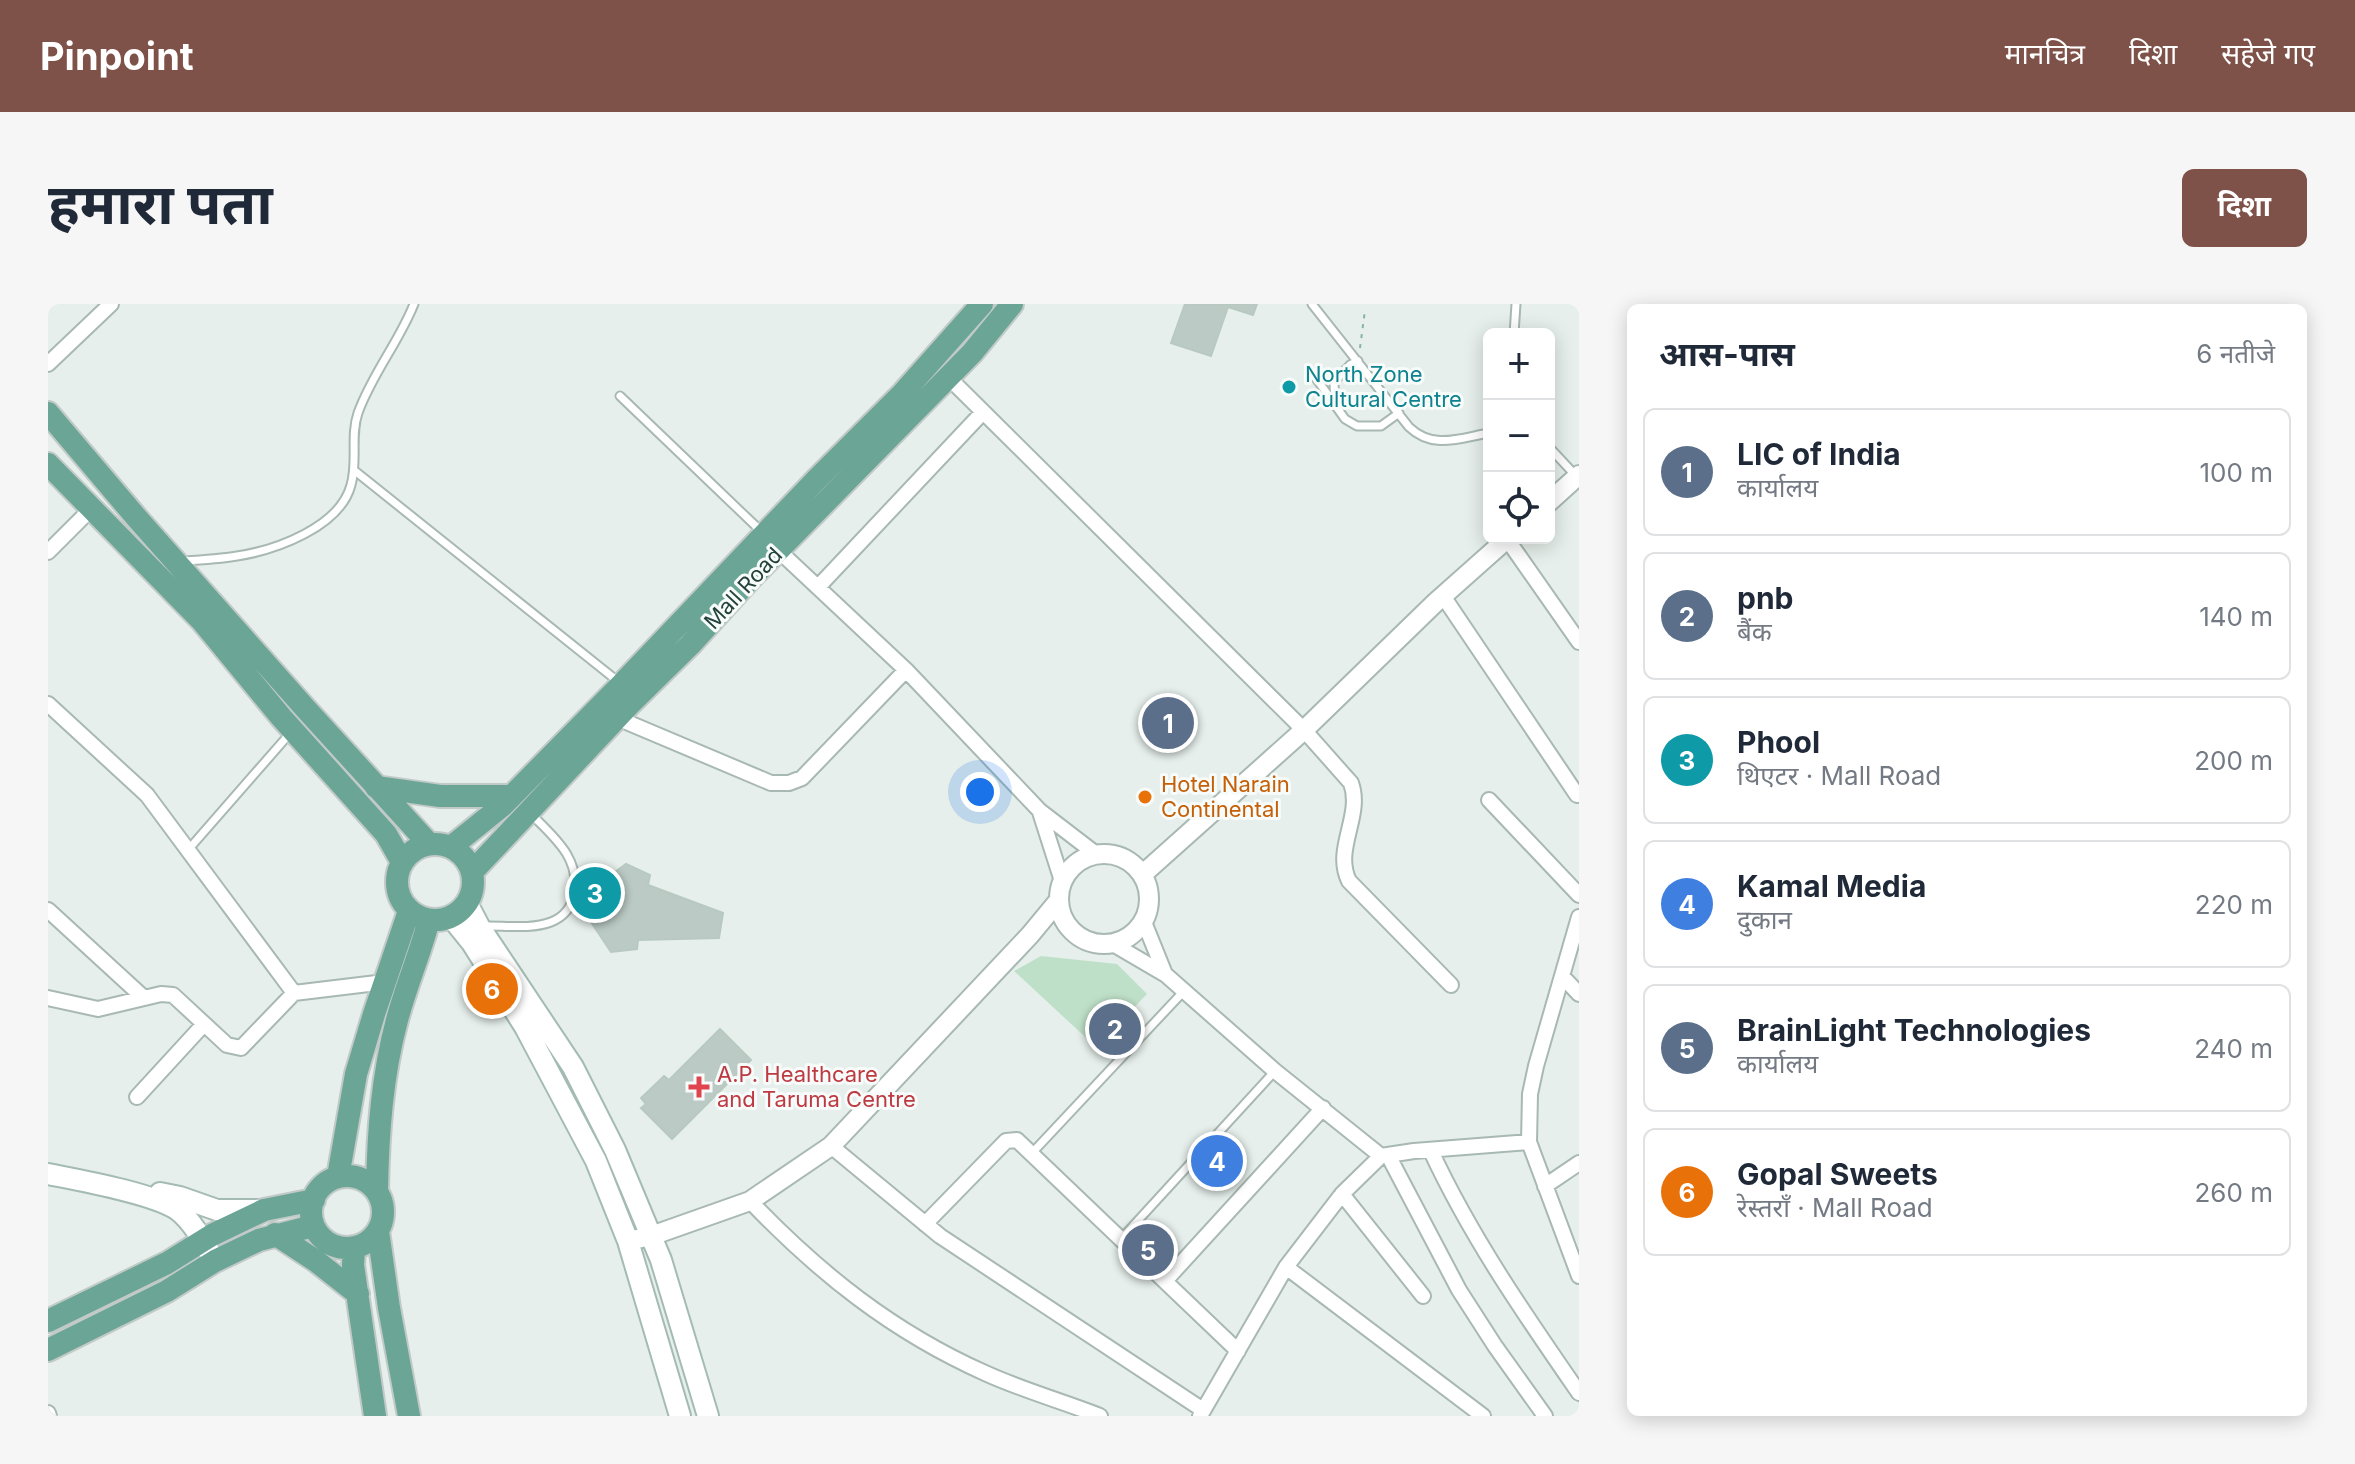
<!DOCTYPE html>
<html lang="hi">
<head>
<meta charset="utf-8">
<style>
	body { margin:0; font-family:Inter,"Noto Sans Devanagari",sans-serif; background:#f6f6f7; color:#1f2937 }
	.controls { position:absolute; right:24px; top:24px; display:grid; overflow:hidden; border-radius:12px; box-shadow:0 4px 20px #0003 }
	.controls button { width:72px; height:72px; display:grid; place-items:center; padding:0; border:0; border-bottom:2px solid #e0e1e3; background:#fff; color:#1f2937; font:40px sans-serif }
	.you { position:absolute; left:932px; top:488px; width:28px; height:28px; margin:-20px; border:6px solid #fff; border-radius:50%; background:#1a73e8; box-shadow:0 0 0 12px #1a73e833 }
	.badge { display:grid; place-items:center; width:52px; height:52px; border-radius:50%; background:#7f5249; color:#fff; font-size:26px; font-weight:700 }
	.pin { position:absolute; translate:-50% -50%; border:4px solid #fff; box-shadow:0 2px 8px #0006 }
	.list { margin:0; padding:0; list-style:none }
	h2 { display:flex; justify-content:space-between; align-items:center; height:104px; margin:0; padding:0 32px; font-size:34px }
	h2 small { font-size:26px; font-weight:400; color:#747a83 }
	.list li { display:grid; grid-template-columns:52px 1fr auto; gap:24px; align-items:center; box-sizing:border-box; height:128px; margin:0 16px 16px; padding:0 16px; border:2px solid #e0e1e3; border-radius:12px }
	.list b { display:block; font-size:30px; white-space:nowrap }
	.list p { margin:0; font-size:26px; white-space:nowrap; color:#747a83 }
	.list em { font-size:26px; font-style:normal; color:#747a83 }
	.icon { flex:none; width:44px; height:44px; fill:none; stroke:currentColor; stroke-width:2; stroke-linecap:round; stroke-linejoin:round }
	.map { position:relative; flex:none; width:1531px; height:1112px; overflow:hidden; border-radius:12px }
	header { display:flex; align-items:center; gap:48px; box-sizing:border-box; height:112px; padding:0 40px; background:#7f5249; color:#fff }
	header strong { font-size:38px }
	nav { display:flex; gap:44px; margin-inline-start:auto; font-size:28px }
	.intro { display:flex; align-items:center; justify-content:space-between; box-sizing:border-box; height:192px; padding:0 48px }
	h1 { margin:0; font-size:56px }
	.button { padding:20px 36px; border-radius:12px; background:#7f5249; color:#fff; font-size:28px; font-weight:700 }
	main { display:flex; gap:48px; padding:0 48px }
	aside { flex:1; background:#fff; border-radius:12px; box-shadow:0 4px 20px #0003 }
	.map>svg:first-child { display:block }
	.green { fill:#bfe0c8 }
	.building { fill:#bbcac4; stroke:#b8c9c2; stroke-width:2 }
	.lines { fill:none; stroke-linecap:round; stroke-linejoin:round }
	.service-casing { stroke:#a8b8b2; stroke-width:11 }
	.minor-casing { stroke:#a8b8b2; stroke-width:18 }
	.tertiary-casing { stroke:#a8b8b2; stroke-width:22 }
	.secondary-casing { stroke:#a4bbb3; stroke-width:24 }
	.primary-casing { stroke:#c2cac8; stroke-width:26 }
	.path { stroke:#86b3a5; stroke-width:2; stroke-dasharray:4 6; stroke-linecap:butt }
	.service { stroke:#fff; stroke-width:7 }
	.minor { stroke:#fff; stroke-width:14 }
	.tertiary { stroke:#fff; stroke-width:18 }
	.secondary { stroke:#fff; stroke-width:20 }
	.primary { stroke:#6aa596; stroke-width:22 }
	.culture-dot { fill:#0f9aa8; stroke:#f7fbf9; stroke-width:3 }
	.food-dot { fill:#e8710a; stroke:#f7fbf9; stroke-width:3 }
	.health-dot { fill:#e0444e; stroke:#f7fbf9; stroke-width:3 }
	.labels { text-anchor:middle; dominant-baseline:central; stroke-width:6; stroke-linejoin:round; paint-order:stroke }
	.culture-label { font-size:22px; fill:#0d838f; stroke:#f7fbf9; text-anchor:start }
	.street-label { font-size:22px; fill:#24423a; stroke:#f7fbf9 }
	.food-label { font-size:22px; fill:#c56008; stroke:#f7fbf9; text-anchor:start }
	.health-label { font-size:22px; fill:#be3a42; stroke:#f7fbf9; text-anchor:start }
</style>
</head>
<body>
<header>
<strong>Pinpoint</strong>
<nav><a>मानचित्र</a><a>दिशा</a><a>सहेजे गए</a></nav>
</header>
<div class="intro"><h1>हमारा पता</h1><a class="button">दिशा</a></div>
<main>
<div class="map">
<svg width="1531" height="1112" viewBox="0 0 1531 1112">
	<rect width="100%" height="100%" fill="#e6efeb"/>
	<path class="green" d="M993,652L1069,660L1099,690L1048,743L966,667Z"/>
	<path class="building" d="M1137,0H1209L1205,11L1180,3L1163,52L1123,39Z
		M578,560L602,571L600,581L675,609L671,634L590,636L589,645L563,648L541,615L547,583Z
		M672,725L703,756L624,835L593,804L598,800L593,794L616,772L621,776Z
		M1090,926L1125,954L1116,963L1084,932Z"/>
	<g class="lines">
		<defs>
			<path id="service" d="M1264,0L1361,123C1385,146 1412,134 1441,129
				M1466,30L1468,0
				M1310,57L1302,61L1286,78L1287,101L1297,115L1309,122H1333L1351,109
				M1267,73L1286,99
				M572,92L715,229
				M1501,143L1529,173
				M307,167L572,379
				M135,257C153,256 171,255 189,252C228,246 292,223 303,181C310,157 302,132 310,109C324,70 351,38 366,0
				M140,546L244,427
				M433,622C454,621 482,626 503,618C516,613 523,604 526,591C533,555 507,534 484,511
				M984,849L1136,687
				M1073,935L1227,767"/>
			<path id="minor" d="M0,60L63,0
				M901,74L1256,426L1303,479C1315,512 1285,545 1301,577L1403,681
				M1459,235L1531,338
				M730,246L858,366L992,507L1048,550
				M0,248L44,204
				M771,282L935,108
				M1395,292L1529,491
				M0,400L99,491L246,689
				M569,414L723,479H741L754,474L858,366
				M1441,496L1531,591
				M992,508L1014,577
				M0,606L96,694
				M1531,613L1488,762L1482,790L1481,838L1531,972
				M1096,618L1117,670
				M1065,640L1118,671L1227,767L1333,852
				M1514,672L1531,690
				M0,694L50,705L113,690L125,691L179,741L193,744L246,689L337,678
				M89,793L156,720
				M783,842L892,932L1155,1106
				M1383,847C1423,933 1477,1011 1531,1089
				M1340,851L1411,986L1447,1042L1497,1112
				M1497,882L1531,859
				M1294,890L1375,992
				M702,897C772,970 845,1028 937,1069C974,1086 1014,1097 1052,1112
				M877,920L958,837L969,836L1190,1047
				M1238,963L1435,1112
				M1117,977L1275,804
				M0,1109L1,1112
				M1152,1112L1238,963L1294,890L1333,852L1366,847L1481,838"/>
			<path id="tertiary" d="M1501,198L1531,171
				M1011 595a45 45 0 1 1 90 0a45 45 0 1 1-90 0Z
				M1095,570L1256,426L1388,298L1460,234
				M580,937L603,932L702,897L783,842L982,631L1011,596"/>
			<path id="secondary" d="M419,599L431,622L525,763L567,846L613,956L660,1112
				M403,613L424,639L477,723L548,857L580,937L632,1112
				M0,870C30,876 109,890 131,907C146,919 157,941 167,957
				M112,889L132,893L169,906H213"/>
			<path id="primary" d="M0,109L88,213L257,404L381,540
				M0,160L154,317L233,413L338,530L354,558
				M328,483L392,492H464
				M349 578a38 38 0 1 1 76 0a38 38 0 1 1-76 0Z
				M403,543L454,502L574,380L768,176L854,90L934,0
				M424,568L581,401L642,341L701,276L924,49L964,0
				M263 908a36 36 0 1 1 72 0a36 36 0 1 1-72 0Z
				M290,873L308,770L326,710L361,607
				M329,886C330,829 334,772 349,716C358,682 372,650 381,616
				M330,927L341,1004L361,1112
				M227,930L268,957L310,990
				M306,943L305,961L327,1112
				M0,1017L119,959L164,931L216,906L266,896
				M0,1046L119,987L167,957L211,936L265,922"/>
		</defs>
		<use href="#service" class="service-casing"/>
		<use href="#minor" class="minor-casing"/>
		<use href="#tertiary" class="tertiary-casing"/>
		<use href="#secondary" class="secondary-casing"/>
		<use href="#primary" class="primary-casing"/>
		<path class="path" d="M1312,44L1317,6"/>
		<use href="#service" class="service"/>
		<use href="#minor" class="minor"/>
		<use href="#tertiary" class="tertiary"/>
		<use href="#secondary" class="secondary"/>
		<use href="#primary" class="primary"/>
	</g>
	<circle class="culture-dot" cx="1241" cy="83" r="8"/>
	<circle class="food-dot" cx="1097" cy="493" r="8"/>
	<path class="health-dot" d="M647 771h8v8h8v8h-8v8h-8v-8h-8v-8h8z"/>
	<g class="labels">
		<g class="culture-label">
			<text x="1257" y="70">North Zone<tspan x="1257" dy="25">Cultural Centre</tspan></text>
		</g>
		<g class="street-label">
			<text transform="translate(695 284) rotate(-47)">Mall Road</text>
		</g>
		<g class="food-label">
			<text x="1113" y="480">Hotel Narain<tspan x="1113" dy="25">Continental</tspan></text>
		</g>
		<g class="health-label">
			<text x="669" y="770">A.P. Healthcare<tspan x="669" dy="25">and Taruma Centre</tspan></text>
		</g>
	</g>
</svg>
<div class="controls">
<button>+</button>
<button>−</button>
<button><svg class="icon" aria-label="locate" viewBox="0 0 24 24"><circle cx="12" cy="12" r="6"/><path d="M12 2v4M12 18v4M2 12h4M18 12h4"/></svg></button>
</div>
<div class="you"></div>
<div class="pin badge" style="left:1120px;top:419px;background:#5c6f8a">1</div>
<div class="pin badge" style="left:1067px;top:725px;background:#5c6f8a">2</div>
<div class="pin badge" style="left:547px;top:589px;background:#0f9aa8">3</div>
<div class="pin badge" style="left:1169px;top:857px;background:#3f7fe0">4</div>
<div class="pin badge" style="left:1100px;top:946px;background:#5c6f8a">5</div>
<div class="pin badge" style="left:444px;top:685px;background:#e8710a">6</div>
</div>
<aside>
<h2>आस-पास<small>6 नतीजे</small></h2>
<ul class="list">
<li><span class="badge" style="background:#5c6f8a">1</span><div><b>LIC of India</b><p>कार्यालय</p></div><em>100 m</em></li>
<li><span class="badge" style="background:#5c6f8a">2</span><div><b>pnb</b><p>बैंक</p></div><em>140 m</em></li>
<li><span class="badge" style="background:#0f9aa8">3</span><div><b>Phool</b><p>थिएटर · Mall Road</p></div><em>200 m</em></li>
<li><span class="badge" style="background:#3f7fe0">4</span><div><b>Kamal Media</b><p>दुकान</p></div><em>220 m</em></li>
<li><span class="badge" style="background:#5c6f8a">5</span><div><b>BrainLight Technologies</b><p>कार्यालय</p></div><em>240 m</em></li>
<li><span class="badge" style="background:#e8710a">6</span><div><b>Gopal Sweets</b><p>रेस्तराँ · Mall Road</p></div><em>260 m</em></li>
</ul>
</aside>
</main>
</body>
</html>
